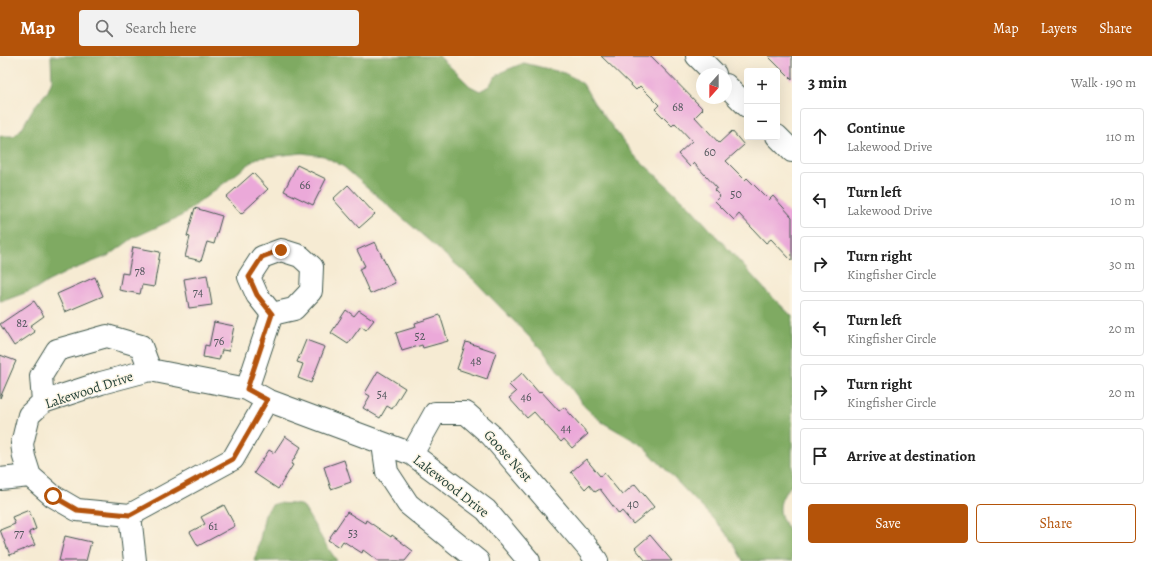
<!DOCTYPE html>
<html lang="en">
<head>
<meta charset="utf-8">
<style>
	body { margin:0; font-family:Alegreya,serif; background:#f2f2f2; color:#222 }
	.controls { position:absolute; right:12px; top:12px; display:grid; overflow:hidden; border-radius:4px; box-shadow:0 4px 16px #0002 }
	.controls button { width:36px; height:36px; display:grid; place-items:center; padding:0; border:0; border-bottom:1px solid #e0e0e0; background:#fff; color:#222; font:20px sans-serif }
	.compass { position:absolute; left:696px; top:12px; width:36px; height:36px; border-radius:50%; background:#fff; box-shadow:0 4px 16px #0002; rotate:201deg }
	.stop { position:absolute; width:12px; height:12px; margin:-9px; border:3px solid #b45309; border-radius:50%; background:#fff }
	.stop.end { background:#b45309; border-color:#fff; box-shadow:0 1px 4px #0008 }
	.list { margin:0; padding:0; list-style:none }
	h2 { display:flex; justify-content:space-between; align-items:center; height:52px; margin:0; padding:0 16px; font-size:17px }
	h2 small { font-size:13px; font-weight:400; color:#767676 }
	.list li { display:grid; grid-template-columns:26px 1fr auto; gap:12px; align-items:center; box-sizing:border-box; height:56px; margin:0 8px 8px; padding:0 8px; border:1px solid #e0e0e0; border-radius:4px }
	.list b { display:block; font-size:15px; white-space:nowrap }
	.list p { margin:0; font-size:13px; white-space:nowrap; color:#767676 }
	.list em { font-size:13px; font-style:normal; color:#767676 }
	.actions { display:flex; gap:8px; padding:12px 16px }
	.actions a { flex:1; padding:9px 0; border:1px solid #b45309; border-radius:4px; text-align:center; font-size:14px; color:#b45309 }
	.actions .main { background:#b45309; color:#fff }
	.icon { flex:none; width:22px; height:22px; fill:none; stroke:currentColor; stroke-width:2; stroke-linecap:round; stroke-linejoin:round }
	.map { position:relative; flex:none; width:792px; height:505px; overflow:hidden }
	header { display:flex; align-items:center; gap:24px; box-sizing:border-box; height:56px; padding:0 20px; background:#b45309; color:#fff }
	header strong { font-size:19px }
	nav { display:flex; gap:22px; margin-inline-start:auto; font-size:14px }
	.search { width:280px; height:36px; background:#f2f2f2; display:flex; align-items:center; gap:10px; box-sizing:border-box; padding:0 14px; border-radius:4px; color:#767676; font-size:15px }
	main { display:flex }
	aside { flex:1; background:#fff }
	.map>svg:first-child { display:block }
	.forest { fill:#7faa62; stroke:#4f744b }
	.building { fill:#eba9d9 }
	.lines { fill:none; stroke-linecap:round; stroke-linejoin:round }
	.minor-casing { stroke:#3f574c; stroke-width:24 }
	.minor { stroke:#fff; stroke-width:22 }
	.route { stroke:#b45309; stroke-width:5 }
	.labels { text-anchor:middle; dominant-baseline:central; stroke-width:3; stroke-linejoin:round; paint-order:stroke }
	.number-label { font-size:12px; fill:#52585d }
	.street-label { font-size:14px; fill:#1f3d34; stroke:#fcf5e5 }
</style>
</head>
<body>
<header>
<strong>Map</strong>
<div class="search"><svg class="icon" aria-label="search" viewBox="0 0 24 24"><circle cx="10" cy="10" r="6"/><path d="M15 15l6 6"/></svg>Search here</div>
<nav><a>Map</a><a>Layers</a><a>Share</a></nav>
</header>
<main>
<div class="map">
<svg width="792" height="505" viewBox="0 0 792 505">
	<rect width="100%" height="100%" fill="#fcf5e5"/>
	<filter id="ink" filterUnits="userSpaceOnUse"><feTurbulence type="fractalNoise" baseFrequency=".025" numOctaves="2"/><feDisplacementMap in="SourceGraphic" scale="8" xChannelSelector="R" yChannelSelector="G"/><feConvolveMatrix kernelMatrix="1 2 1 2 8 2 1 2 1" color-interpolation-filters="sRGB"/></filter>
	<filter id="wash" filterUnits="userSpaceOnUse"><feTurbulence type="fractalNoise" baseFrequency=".012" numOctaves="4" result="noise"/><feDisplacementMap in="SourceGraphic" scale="16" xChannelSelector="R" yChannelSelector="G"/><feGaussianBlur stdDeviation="0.9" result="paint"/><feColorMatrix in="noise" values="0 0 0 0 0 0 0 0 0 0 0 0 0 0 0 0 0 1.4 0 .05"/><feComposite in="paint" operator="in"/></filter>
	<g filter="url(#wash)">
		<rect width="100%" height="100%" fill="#f6ebd3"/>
		<path class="forest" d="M51,0H439L470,30L480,35L489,30L495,21L504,15L524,7L564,17L574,22L583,28L594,47L634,99L689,150L768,237L792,260V429C776,444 776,461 792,476V505H743L734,488L720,470L642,389L602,366L585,351L544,296L474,224L344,111L324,100L302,97L257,102L181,160L133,182L110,199L69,215L47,226L38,232L6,244L0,245V80H14L22,72L34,51L48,35L52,25Z
			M277,447C286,448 294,447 303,450L324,486L337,505H254L258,493L265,458L272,449Z"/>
		<g id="blocks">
			<path class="building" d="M601,0H651L703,53L695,61L719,87L732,75L744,89L726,105L745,124L747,122L769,144L773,140L792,161V205L771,183L766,187L739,158L734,164L715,145L720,140L714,134L717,132L694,107L690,111L678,98L692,85L675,67L672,70L655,53L659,49L640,30L636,34Z
				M768,0H792V24Z
				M297,109L326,123L313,149L284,135Z
				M253,117L268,133L241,158L226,141Z
				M348,129L375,158L359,172L333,143Z
				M195,152L222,160L214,188L207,186L201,205L185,201L190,181L187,180Z
				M375,186L395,227L370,238L359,213L365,210L357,194Z
				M133,191L160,196L154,231L142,229L140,238L119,234L122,217L128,218Z
				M207,219L212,249L189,252L184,223Z
				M95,221L103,240L65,256L57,238Z
				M34,245L44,260L30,270L35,276L14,290L0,268Z
				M346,254L354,260L359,254L374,264L366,274L361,270L348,288L331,277Z
				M440,259L448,285L423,292L422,289L402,295L396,277L416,271L415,267Z
				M214,266L234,270L229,295L222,294L219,304L203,301L205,289L209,290Z
				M306,284L325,291L311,327L298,322L303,308L297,306Z
				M466,286L496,296L487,323L457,313Z
				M0,299L16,305L0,342Z
				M378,315L405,332L392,353L387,350L380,362L363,352L370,340L365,337Z
				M522,317L539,337L541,335L559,355L564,351L588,378L572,392L564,383L561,386L534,356L527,362L509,342L516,336L509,329Z
				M285,380L301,391L291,408L293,409L278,433L254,417L269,394L274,397Z
				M586,403L600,420L604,417L622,439L635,428L654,451L633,468L622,455L619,458L600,433L595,436L589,429L585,433L571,416Z
				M344,404L351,426L331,433L324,411Z
				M224,449L235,470L198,490L190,476L205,468L201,461Z
				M29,454L36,473L29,476L35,489L10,499L0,474L15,468L12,461Z
				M347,456L365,467L366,464L391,481L392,479L413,495L405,505H378L363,494L362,497L343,485L339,491L328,484Z
				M650,479L672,505H646L635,492Z
				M65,480L91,486L86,505H59Z"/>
		</g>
	</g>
	<g filter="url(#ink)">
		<use href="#blocks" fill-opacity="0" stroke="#3f574c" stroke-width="1"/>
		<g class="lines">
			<defs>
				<path id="minor" d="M697,0L715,18
					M726,29L747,50
					M777,80L792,95
					M247,333L272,258L294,253L311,235L312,211L300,200L281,194L262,201L249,221L257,239L272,258
					M267,344L233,403L130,459L77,454L53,440L30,420L24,401L22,388L29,359L43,346L101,327L150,314L247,333L267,344L412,398L486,454L529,505
					M43,346L41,320L57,294L107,280L141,290L150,314
					M383,388L387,416L408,448L478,505
					M412,398L435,357H466L491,379L587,491L597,505
					M0,423L30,420
					M130,459L135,505"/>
			</defs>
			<use href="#minor" class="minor-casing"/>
			<use href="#minor" class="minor"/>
		</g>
	</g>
	<g class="lines" filter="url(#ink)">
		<path class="route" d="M53,440L77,454L130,459L233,403L267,344L247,333L272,258L257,239L249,221L262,201L281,194"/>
	</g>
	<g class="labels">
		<g class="number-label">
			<text x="678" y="51">68</text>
			<text x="710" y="96">60</text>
			<text x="305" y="129">66</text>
			<text x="736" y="138">50</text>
			<text x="140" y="215">78</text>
			<text x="198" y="236">74</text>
			<text x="22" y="267">82</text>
			<text x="420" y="280">52</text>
			<text x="219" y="285">76</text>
			<text x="476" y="305">48</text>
			<text x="382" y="338">54</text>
			<text x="526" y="341">46</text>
			<text x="566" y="372">44</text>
			<text x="633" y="448">40</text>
			<text x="213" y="470">61</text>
			<text x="19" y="477">77</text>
			<text x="353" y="477">53</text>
		</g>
		<g class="street-label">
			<text transform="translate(89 334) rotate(-18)">Lakewood Drive</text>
			<text transform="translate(508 400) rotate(48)">Goose Nest</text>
			<text transform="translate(451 430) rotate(38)">Lakewood Drive</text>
		</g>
	</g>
</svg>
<div class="controls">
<button>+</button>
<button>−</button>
</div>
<svg class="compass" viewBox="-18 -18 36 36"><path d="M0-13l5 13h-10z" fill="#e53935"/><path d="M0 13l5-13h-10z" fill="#767676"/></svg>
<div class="stop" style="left:53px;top:440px"></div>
<div class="stop end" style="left:281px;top:194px"></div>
</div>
<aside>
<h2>3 min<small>Walk · 190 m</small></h2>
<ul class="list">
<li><svg class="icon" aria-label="ahead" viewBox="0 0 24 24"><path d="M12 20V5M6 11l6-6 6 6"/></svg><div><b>Continue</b><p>Lakewood Drive</p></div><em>110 m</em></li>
<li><svg class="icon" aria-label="left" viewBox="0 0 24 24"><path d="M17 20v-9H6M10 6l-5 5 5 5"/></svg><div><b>Turn left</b><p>Lakewood Drive</p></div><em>10 m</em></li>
<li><svg class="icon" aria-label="right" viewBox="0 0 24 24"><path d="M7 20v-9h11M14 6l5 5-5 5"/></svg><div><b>Turn right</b><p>Kingfisher Circle</p></div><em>30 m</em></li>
<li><svg class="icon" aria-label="left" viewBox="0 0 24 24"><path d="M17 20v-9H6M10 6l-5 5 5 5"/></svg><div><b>Turn left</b><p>Kingfisher Circle</p></div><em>20 m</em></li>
<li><svg class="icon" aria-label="right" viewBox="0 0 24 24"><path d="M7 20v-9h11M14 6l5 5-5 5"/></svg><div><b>Turn right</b><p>Kingfisher Circle</p></div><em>20 m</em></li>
<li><svg class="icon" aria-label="arrive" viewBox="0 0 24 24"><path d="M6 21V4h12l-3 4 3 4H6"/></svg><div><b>Arrive at destination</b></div></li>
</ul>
<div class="actions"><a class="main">Save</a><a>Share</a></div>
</aside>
</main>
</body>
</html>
